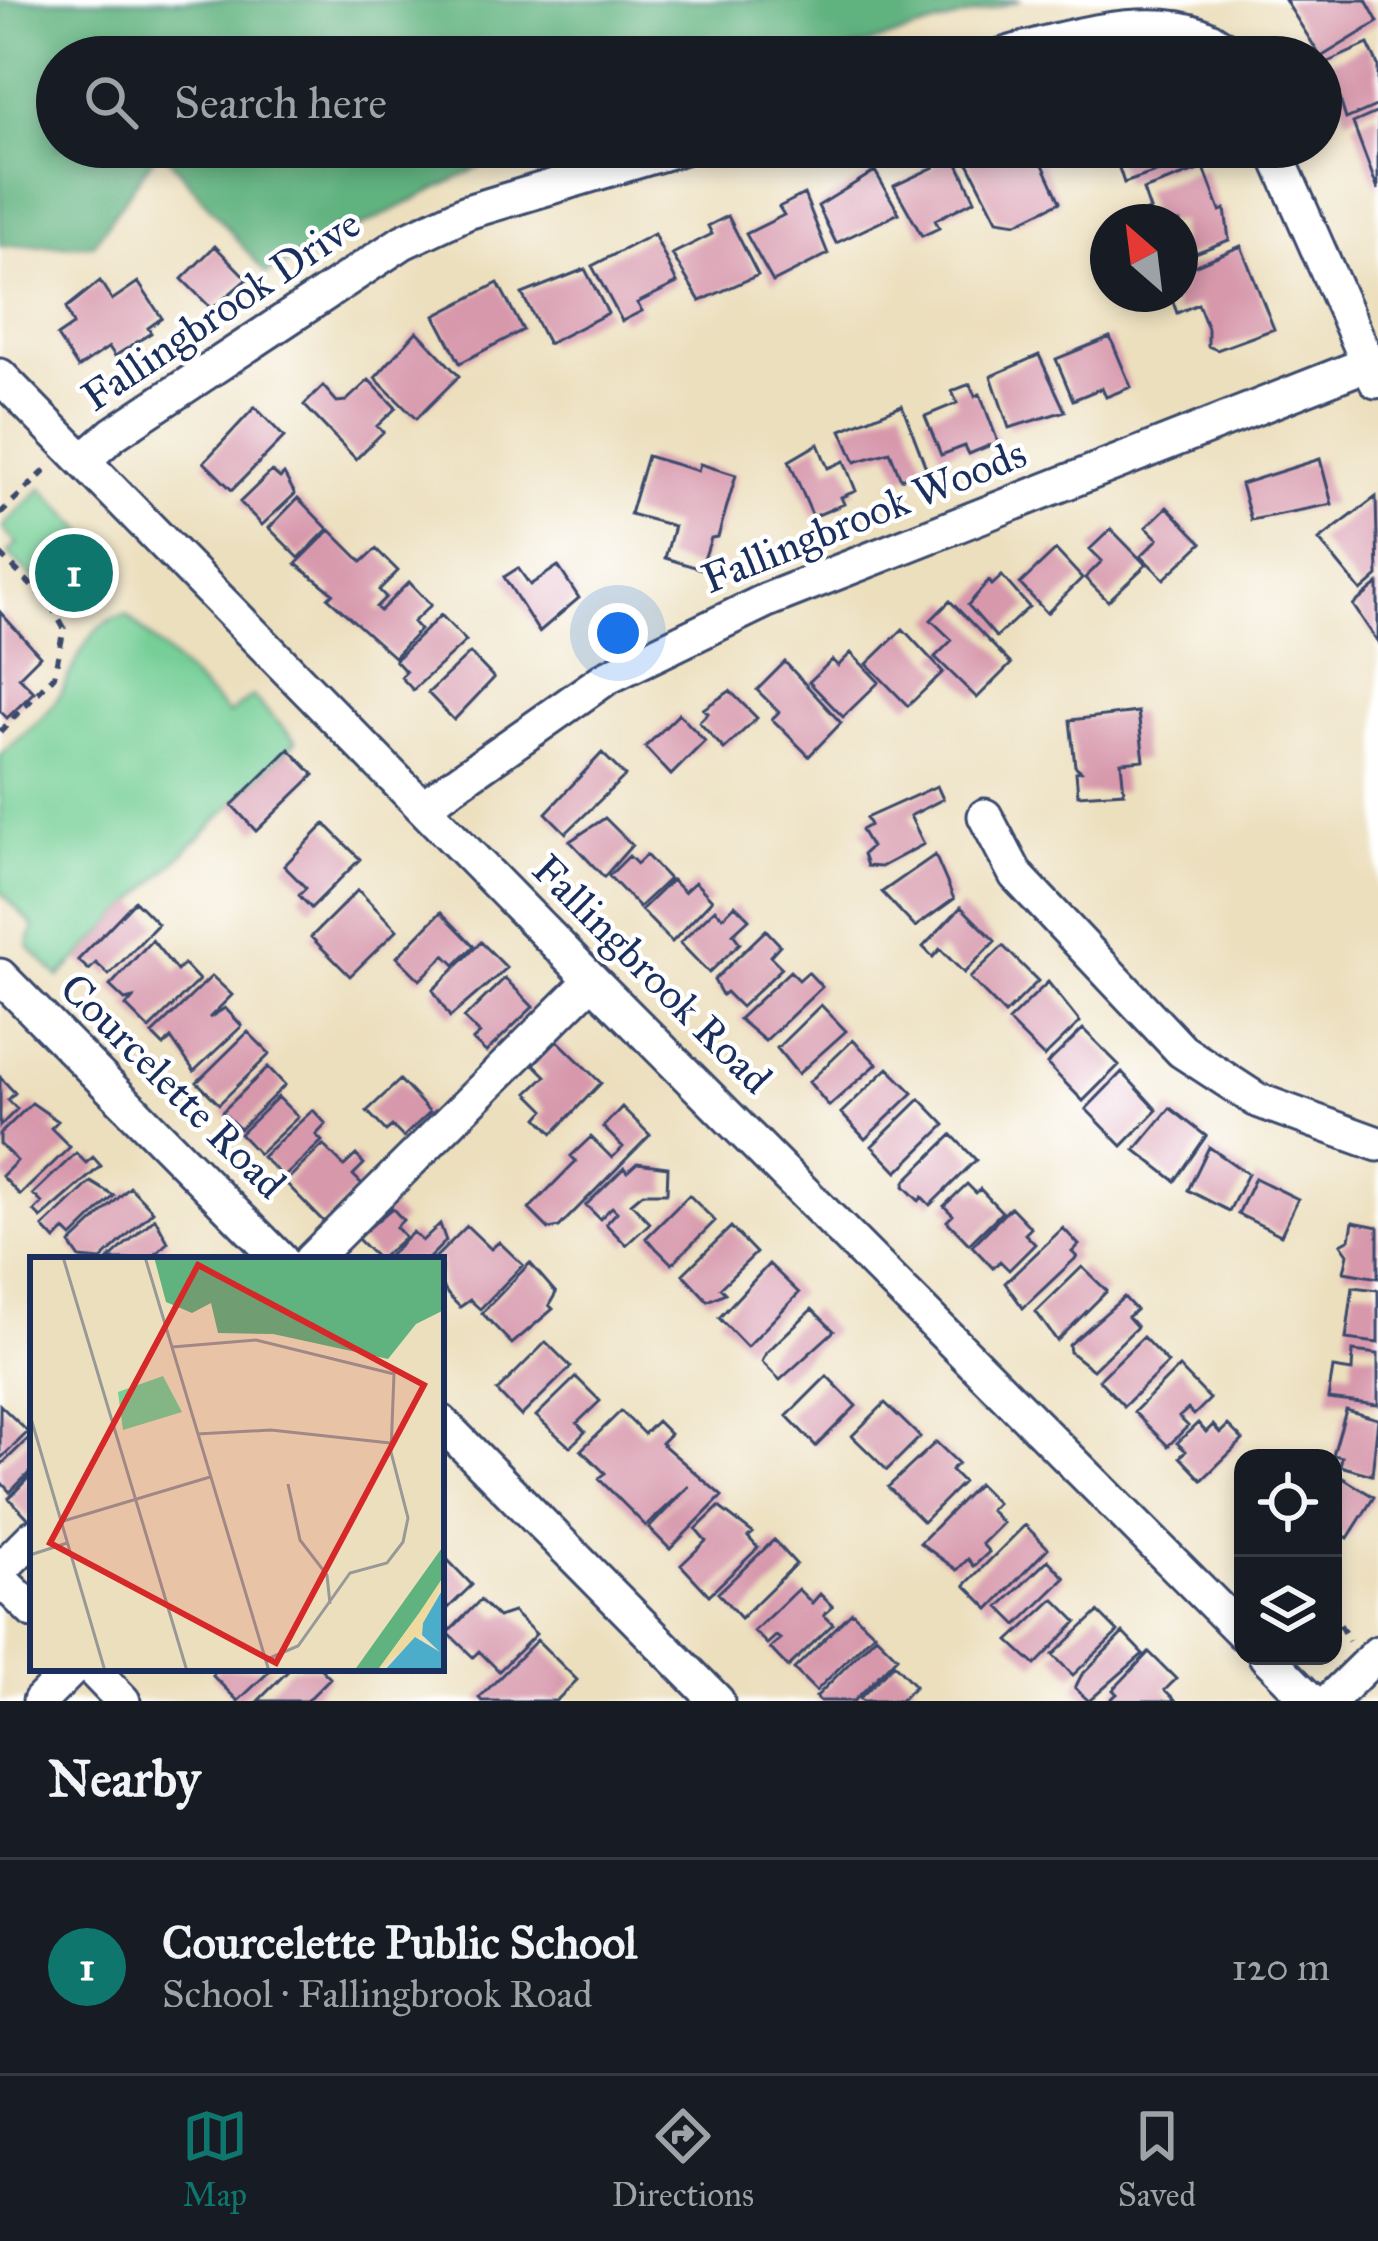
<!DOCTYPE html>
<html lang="en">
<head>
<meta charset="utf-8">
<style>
	body { margin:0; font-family:"IM FELL Great Primer",serif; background:#242831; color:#f1f3f6 }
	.controls { position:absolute; right:36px; bottom:36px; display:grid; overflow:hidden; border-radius:24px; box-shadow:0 6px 18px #0003 }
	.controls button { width:108px; height:108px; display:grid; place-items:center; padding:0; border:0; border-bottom:3px solid #363941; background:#171b24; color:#f1f3f6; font:60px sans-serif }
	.compass { position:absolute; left:1090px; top:204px; width:108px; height:108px; border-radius:50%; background:#171b24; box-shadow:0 6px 18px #0003; rotate:332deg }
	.you { position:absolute; left:618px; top:633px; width:42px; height:42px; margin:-30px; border:9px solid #fff; border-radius:50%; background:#1a73e8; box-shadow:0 0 0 18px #1a73e833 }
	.badge { display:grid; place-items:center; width:78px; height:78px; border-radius:50%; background:#0f766e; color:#fff; font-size:39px; font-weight:700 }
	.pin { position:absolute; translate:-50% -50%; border:6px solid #fff; box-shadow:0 3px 12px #0006 }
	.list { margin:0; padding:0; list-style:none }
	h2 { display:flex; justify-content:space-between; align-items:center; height:156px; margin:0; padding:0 48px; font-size:51px }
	h2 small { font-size:39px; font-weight:400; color:#9ea1a6 }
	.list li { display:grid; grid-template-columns:78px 1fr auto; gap:36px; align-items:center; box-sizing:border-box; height:216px; padding:0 48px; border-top:3px solid #363941 }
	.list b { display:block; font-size:45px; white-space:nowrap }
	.list p { margin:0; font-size:39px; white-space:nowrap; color:#9ea1a6 }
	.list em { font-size:39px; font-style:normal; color:#9ea1a6 }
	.icon { flex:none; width:66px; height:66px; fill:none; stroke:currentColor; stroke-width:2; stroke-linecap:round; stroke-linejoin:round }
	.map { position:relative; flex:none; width:1378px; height:1701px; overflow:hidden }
	.search { position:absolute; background:#171b24; box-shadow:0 6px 18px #0003; left:36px; right:36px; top:36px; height:132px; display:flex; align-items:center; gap:30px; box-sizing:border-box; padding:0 42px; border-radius:66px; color:#9ea1a6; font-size:45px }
	.sheet { height:372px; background:#171b24 }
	nav { display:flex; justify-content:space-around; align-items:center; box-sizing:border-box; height:168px; border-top:3px solid #363941; background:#171b24; font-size:33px; color:#9ea1a6 }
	nav a { display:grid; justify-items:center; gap:6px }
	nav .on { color:#0f766e }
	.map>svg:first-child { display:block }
	.green { fill:#76cf96; stroke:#487f7a; stroke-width:3 }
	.forest { fill:#60b27f; stroke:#3e706e; stroke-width:3 }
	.building { fill:#d798ac }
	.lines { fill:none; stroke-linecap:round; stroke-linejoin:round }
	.street-casing { stroke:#3a496c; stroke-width:39 }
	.path { stroke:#3a496c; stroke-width:6; stroke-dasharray:9 9; stroke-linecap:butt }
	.street { stroke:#fff; stroke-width:33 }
	.labels { text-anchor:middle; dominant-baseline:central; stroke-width:9; stroke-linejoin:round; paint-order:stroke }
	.street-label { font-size:42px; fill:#1b2f5e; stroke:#fff }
	.inset-road { fill:none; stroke:#989997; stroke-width:3 }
	.view { fill:#d62828; fill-opacity:0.15; stroke:#d62828; stroke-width:6 }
	.inset-edge { fill:none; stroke:#1b2f5e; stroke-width:6 }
</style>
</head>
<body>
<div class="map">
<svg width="1378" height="1701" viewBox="0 0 1378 1701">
	<rect width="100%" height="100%" fill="#fff"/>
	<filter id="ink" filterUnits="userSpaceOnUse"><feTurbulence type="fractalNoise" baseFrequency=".00833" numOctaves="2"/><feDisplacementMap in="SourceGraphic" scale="24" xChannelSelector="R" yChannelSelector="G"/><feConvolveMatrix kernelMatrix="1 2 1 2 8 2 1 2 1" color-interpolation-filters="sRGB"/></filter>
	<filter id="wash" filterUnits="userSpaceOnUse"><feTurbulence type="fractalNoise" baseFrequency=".004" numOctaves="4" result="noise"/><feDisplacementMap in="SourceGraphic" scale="48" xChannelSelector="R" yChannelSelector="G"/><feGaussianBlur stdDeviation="2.7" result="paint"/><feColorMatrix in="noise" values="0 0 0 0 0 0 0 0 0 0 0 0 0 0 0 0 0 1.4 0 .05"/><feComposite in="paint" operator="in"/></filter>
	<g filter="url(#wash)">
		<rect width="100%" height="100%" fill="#ecdfbd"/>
		<path class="green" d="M42,488L120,568L83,606L63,608L8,553L17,544L2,528Z
			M127,615L229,714L252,696L296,741L59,977L28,946L34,927L0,891V756C16,740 36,726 50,709C74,680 81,621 127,615Z"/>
		<path class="forest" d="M0,0H1021L823,57H57V147H520L266,274L160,148L93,245L0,246Z"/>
		<g id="blocks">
			<path class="building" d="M1285,0H1366L1378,22L1321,57Z
				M1368,44L1378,65V105L1346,119L1328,62Z
				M1378,112V190L1353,123Z
				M991,147L1000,154L1035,147L1060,202L1017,223L997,220L966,159Z
				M1112,147H1192L1196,158L1124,183Z
				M951,149L975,200L935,220L939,228L922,236L894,186L934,167L930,160Z
				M1204,168L1220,211L1225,209L1229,240L1180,259V222H1147L1144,212L1150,210L1143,190Z
				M875,171L899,213L836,243L818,206Z
				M804,194L828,254L773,282L746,234L784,215L779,207Z
				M728,216L758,275L700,301L672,254L712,234L708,226Z
				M654,234L677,283L637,303L642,311L622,321L592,266Z
				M215,246L247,279L212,309L182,279Z
				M1241,246L1274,329L1217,350L1208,346V329L1198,304L1177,313L1170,294H1180L1184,270Z
				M585,269L608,313L548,344L522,294Z
				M100,281L112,300L138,282L162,318L148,328L151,333L115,356L109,347L78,368L57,336L73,325L66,308Z
				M498,283L523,330L460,363L435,316Z
				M417,331L459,376L416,419L375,378Z
				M1110,337L1131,387L1106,397L1102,388L1073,400L1056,359Z
				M1039,355L1065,411L1009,428L991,376Z
				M369,380L396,408L377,426L383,432L356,459L304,405L323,386L337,402L346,401Z
				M970,384L975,396L980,394L998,442L969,454L965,446L941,455L925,416L957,403L952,391Z
				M902,405L926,468L901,479L890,452L855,462L841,430Z
				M255,407L284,437L232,490L204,462Z
				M818,444L828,468L844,461L856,491L841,497L844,504L813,517L789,461Z
				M647,456L698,471L700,464L736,475L718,537L711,538L701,569L665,558L674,526L630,514Z
				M1320,459L1332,504L1251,520L1241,484Z
				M272,471L280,478L284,474L295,494L262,525L240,502Z
				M1376,497L1378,576L1361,591L1319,540Z
				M298,498L328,529L299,558L269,528Z
				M1167,507L1202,543L1164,579L1141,556L1158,539L1146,527Z
				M1111,529L1146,565L1108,601L1085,578L1102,561L1090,549Z
				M330,530L362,562L376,549L398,571L379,590L386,597L376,607L380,611L409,582L431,605L413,622L420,630L394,657L328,598L333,593L296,564Z
				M1056,550L1082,578L1047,613L1020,584Z
				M558,566L579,598L539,632L504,577L518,568L530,585Z
				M1002,576L1029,607L996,637L968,605L989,581L992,585Z
				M1378,584V642L1353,605Z
				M950,601L1011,664L977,698L935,657L952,640L931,620Z
				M0,612L40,656L19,677L34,692L7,718L0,711Z
				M441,615L466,641L413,690L401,677L406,672L395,660Z
				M903,629L943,672L908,706L867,664Z
				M470,653L494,678L454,720L428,693Z
				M851,653L879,682L843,717L809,682L832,660L838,666Z
				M785,662L841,723L809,756L772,719L779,712L757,690Z
				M730,691L757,718L724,749L699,722L708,713L703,709Z
				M1138,712L1144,760L1121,762L1124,792L1078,795L1076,772L1081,771L1075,766L1070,720Z
				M679,714L705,741L671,775L645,747Z
				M289,749L314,775L256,831L232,805Z
				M602,753L625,776L566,833L546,813Z
				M937,786L943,799L910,816L924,844L881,867L867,866L863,854L871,847L861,830L870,825L866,818Z
				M605,818L632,845L604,877L570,841Z
				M325,824L360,859L311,908L299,895L306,888L284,866Z
				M646,855L669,879L639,907L609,876L629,856L637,864Z
				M935,855L954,899L915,927L882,892Z
				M672,880L684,892L695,882L712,900L672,942L641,910Z
				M358,890L397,930L350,976L311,937Z
				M135,901L158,924L109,975L96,963L89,970L78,960Z
				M735,905L749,919L733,934L740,943L709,973L680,943L715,909L723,917Z
				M961,907L995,941L964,973L940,949L933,957L923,947Z
				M441,912L474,946L455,965L445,955L420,980L397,957Z
				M766,930L780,945L770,956L782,968L741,1007L726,992L722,995L714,980Z
				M152,940L177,971L184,964L199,980L149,1029L126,1006L133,998L125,1000L110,986Z
				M481,942L507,968L450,1017L433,990Z
				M1003,946L1038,981L1005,1014L970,978Z
				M790,971L799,980L808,972L822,987L765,1041L739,1019Z
				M212,976L232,995L209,1018L225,1008L242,1026L194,1071L171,1038L164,1046L152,1034Z
				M505,978L533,1007L486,1052L473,1040L480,1034L464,1018Z
				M1048,982L1080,1022L1044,1057L1008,1021Z
				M821,1005L846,1031L798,1074L777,1048Z
				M1083,1029L1119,1065L1083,1101L1047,1064Z
				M248,1032L270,1054L219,1104L197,1082Z
				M557,1040L601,1083L553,1133L538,1118L545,1110L528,1093L546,1076L534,1064Z
				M853,1040L877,1064L829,1106L809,1082Z
				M268,1067L285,1085L240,1129L222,1112Z
				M888,1068L913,1093L865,1139L841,1113Z
				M1122,1072L1157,1110L1122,1146L1086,1109Z
				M0,1077L15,1093L8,1100L17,1109L0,1126Z
				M400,1080L430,1112L403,1137L392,1126L386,1131L367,1111Z
				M278,1097L298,1117L259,1154L240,1134Z
				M920,1099L945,1125L897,1172L872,1146Z
				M32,1103L58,1121L51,1128L70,1147L20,1195L2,1176L17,1161L0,1144V1134Z
				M622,1107L650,1135L559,1227L549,1229L529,1209L576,1161L571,1156L591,1137L612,1158L623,1147L603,1127Z
				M1170,1108L1206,1136L1175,1181L1135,1150Z
				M313,1110L326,1124L316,1135L322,1141L284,1177L262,1157Z
				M952,1135L976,1160L930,1205L922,1197L919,1201L904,1186L906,1180Z
				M323,1145L344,1166L356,1155L364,1164L353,1175L362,1184L324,1222L285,1182Z
				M1209,1147L1248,1174L1229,1211L1188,1190Z
				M76,1153L86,1163L93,1157L101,1166L41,1218L34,1211L42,1203L33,1194Z
				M637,1163L668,1167L667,1193H643L631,1203L650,1223L626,1245L606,1224L617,1212L612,1207L600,1219L586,1205L624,1168L627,1172Z
				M1255,1178L1298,1199L1281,1235L1238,1214Z
				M91,1182L114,1196L72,1237L65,1230L55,1240L43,1227Z
				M967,1184L976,1193L980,1189L1002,1212L969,1244L947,1221L953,1215L944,1206Z
				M130,1187L153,1211L101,1260L80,1258L70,1244Z
				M689,1195L715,1221L672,1264L646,1238Z
				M1011,1207L1031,1228L1025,1234L1035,1244L1009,1270L1000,1261L993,1268L972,1246Z
				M392,1208L403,1220L396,1227L405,1237L379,1260L357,1238Z
				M155,1218L168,1242L150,1260H108Z
				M1353,1222L1378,1227V1278L1344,1272L1348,1254L1341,1244L1350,1239Z
				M440,1224L446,1241L427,1260H385L413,1232L422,1241Z
				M467,1226L491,1249L499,1242L523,1265L480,1309L470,1300L460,1307L449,1296L441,1285V1260H433Z
				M731,1227L756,1253L720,1288L725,1293L708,1301L683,1274Z
				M1063,1228L1079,1245L1072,1252L1077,1257L1023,1308L1005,1283Z
				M530,1263L556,1293L549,1305L553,1309L512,1344L482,1313Z
				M769,1264L799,1293L747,1347L719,1318Z
				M1082,1267L1107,1291L1057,1341L1036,1312Z
				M1353,1287L1378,1290V1343L1346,1339Z
				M1124,1297L1136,1310L1128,1317L1137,1327L1093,1370L1070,1352L1069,1345Z
				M812,1309L834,1331L780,1380L762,1362L766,1353Z
				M1143,1337L1168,1363L1124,1406L1099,1380Z
				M546,1342L571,1367L521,1416L497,1391Z
				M1353,1351L1378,1354V1405L1328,1399L1333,1368L1352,1371Z
				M1179,1367L1210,1399L1194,1415L1188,1409L1179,1417L1188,1426L1168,1446L1134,1412Z
				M827,1376L856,1406L816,1446L787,1416Z
				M576,1377L600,1401L577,1423L585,1432L570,1447L536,1416Z
				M885,1403L920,1437L887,1470L852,1436Z
				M0,1405L28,1432L0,1459Z
				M1346,1410L1378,1419L1372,1475L1340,1466L1342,1457L1333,1455Z
				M621,1411L644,1434L657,1421L670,1434L661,1443L722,1496L670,1549L649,1528L689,1486L646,1526L599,1479L605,1473L581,1450Z
				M1198,1423L1206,1432L1213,1425L1220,1433L1228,1425L1243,1440L1202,1480L1180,1457L1186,1451L1177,1443Z
				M33,1434V1469L10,1492L0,1481V1466Z
				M936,1442L958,1463L951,1470L963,1482L923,1522L888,1487Z
				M1333,1472L1374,1497L1348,1538L1333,1529Z
				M33,1473V1517L30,1520L9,1498Z
				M978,1484L997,1503L990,1510L1003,1523L982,1544L989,1552L974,1566L968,1559L957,1570L920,1543Z
				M719,1507L753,1533L748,1537L758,1548L709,1595L681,1565L706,1541L696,1529Z
				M1025,1525L1048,1548L989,1609L965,1585Z
				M774,1540L796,1564L741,1618L718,1593Z
				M441,1553L472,1585L441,1615Z
				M1048,1560L1065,1578L1017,1625L999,1607Z
				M798,1589L812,1603L820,1594L833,1607L824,1615L833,1624L788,1667L770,1648L780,1639L776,1636L767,1644L754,1631Z
				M1054,1599L1077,1622L1035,1665L1009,1641Z
				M480,1600L498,1617L513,1612L536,1634L499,1671L479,1651L473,1657L448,1633Z
				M852,1612L874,1633L816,1691L794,1669Z
				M1098,1612L1118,1632L1073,1675L1053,1655Z
				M1123,1633L1143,1654L1089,1701L1075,1688L1081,1676Z
				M876,1636L897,1657L854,1701H820L816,1697Z
				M537,1640L577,1680L556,1701H482L479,1698Z
				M1149,1652L1176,1679L1165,1690L1176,1701H1109L1117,1694L1113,1690Z
				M894,1664L915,1686L900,1701H863L860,1698Z
				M220,1668H273L238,1701L212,1675Z
				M291,1668H320L330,1678L307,1701H258Z"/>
		</g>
	</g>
	<g filter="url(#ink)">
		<use href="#blocks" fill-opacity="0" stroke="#3a496c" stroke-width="3"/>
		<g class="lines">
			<defs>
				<path id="street" d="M997,57C1066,37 1187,0 1231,57
					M1273,147L1376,381
					M0,376L592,980L1243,1633
					M84,460L113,434L403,242L467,212L684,147
					M424,806L606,678L767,600L1367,364
					M985,816L1016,875L1182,1051L1257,1100L1378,1144
					M0,976L281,1260
					M311,1260L592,980
					M441,1422L717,1701
					M0,1570L33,1537
					M0,1579L33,1611
					M1266,1656L1311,1701
					M91,1668L123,1701
					M40,1701L73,1668
					M1329,1701L1378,1653"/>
			</defs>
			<use href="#street" class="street-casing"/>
			<path class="path" d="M0,514L49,467
				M0,554L51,605L64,628L54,676L0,732
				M1333,1590L1335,1616L1349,1641"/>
			<use href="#street" class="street"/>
		</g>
	</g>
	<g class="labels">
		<g class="street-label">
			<text transform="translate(221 310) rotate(-34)">Fallingbrook Drive</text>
			<text transform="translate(864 516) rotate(-22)">Fallingbrook Woods</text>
			<text transform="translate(652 974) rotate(45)">Fallingbrook Road</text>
			<text transform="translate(173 1086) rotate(45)">Courcelette Road</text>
		</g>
	</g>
	<g transform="translate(30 1257)">
		<rect width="414" height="414" fill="#ecdfbd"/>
		<path d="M133,119L152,155L93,173L88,135Z" fill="#76cf96"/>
		<path d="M124,0H414V53L386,67L358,102L243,77L188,76L181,46L162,56L136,45ZM414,288V319L390,355L347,414H324Z" fill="#60b27f"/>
		<path d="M414,319L392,378L347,414L390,355Z" fill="#eeda9e"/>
		<path d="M414,330V414H354L385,380L410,395L392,378L393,366Z" fill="#4cadcb"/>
		<path class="inset-road" d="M33,0L157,414M115,0L239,414M142,90L226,83L364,117L361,195L378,261L373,285L357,306L320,316L268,389L235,403M0,158L75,414M167,177L241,173L360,186M258,227L270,283L297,318L300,347M30,265L180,220M0,298L37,286"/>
		<path class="view" d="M168,8L394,128L246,406L20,286Z"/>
		<rect width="414" height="414" class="inset-edge"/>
	</g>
</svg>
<div class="controls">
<button><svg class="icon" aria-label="locate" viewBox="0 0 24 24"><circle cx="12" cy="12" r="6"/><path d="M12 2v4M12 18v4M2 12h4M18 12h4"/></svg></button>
<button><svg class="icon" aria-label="layers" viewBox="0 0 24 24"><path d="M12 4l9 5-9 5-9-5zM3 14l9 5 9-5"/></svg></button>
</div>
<svg class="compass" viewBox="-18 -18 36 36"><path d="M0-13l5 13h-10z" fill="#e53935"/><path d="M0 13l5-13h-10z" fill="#9ea1a6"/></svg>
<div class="you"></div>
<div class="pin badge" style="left:74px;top:573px">1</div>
<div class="search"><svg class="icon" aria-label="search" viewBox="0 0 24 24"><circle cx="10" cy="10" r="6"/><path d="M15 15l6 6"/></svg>Search here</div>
</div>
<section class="sheet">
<h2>Nearby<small></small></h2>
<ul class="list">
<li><span class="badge">1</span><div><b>Courcelette Public School</b><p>School · Fallingbrook Road</p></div><em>120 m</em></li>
</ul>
</section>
<nav>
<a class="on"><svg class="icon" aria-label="map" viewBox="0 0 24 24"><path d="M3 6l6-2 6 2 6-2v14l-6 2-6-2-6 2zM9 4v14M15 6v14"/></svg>Map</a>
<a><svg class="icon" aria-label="directions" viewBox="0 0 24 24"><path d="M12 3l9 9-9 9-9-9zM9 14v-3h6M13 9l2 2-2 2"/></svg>Directions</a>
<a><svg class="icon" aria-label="saved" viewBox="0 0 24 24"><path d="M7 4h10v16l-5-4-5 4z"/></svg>Saved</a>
</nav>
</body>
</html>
